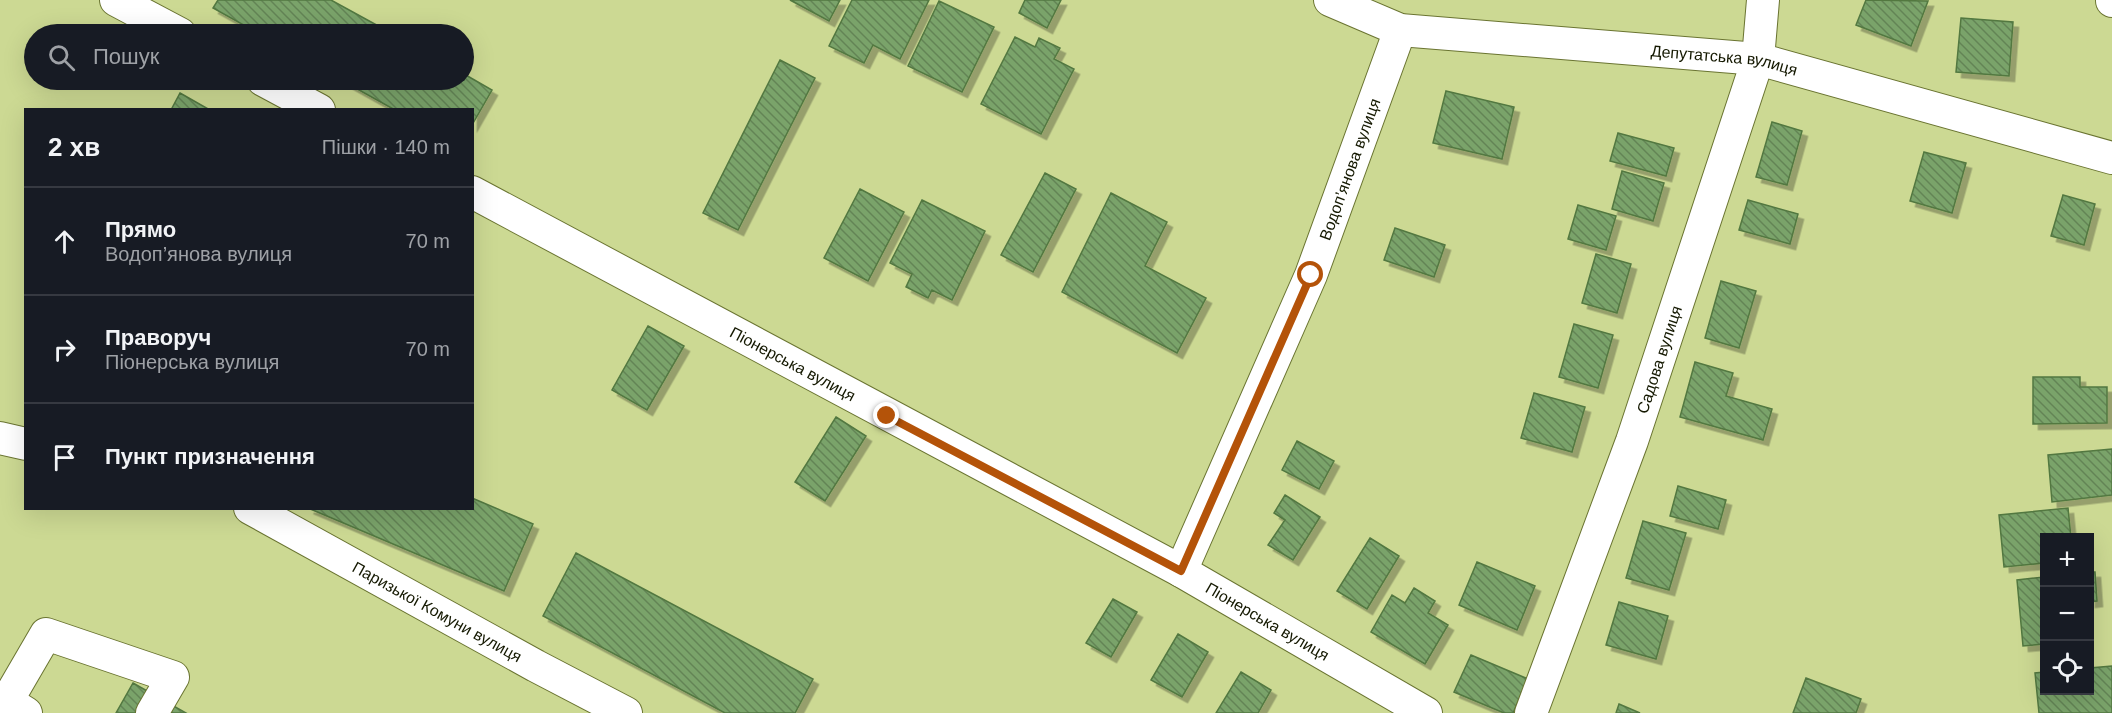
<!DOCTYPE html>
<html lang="uk">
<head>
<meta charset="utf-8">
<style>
	body { margin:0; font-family:Arial,sans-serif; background:#20242c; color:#f1f3f6 }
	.controls { position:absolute; right:18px; bottom:18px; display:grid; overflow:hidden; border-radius:0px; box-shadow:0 6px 24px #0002 }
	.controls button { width:54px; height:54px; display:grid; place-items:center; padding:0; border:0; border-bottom:2px solid #363941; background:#171b24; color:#f1f3f6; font:30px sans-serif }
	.stop { position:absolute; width:18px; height:18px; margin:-14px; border:4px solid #b45309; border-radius:50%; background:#fff }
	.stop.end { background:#b45309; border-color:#fff; box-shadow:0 2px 6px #0008 }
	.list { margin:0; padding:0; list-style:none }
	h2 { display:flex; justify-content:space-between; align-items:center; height:78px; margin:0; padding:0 24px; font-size:26px }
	h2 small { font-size:20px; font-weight:400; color:#9ea1a6 }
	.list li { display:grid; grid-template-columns:39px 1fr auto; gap:18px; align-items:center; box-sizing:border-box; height:108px; padding:0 24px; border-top:2px solid #363941 }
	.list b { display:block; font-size:22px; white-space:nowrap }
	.list p { margin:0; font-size:20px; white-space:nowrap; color:#9ea1a6 }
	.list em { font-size:20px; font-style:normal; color:#9ea1a6 }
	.icon { flex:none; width:33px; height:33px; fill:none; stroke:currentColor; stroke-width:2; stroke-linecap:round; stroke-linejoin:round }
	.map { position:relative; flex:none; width:2112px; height:713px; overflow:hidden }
	.search { position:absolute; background:#171b24; box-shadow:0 6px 24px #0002; left:24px; top:24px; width:450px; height:66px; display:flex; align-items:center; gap:15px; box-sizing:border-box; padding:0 21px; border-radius:33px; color:#9ea1a6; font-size:22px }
	.panel { position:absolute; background:#171b24; box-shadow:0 6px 24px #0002; left:24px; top:108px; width:450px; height:402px; border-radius:0px }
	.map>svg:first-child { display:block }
	.building { fill:url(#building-back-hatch); stroke:#527841; stroke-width:1.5; filter:url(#shadow) }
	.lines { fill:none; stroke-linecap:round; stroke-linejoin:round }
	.minor-casing { stroke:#6a7431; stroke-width:34 }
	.minor { stroke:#fff; stroke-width:32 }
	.route { stroke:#b45309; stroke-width:8 }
	.labels { text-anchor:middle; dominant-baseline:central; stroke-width:4.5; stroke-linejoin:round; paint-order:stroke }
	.street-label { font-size:16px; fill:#141800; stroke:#eff6d4 }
</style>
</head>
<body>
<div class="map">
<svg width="2112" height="713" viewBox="0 0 2112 713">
	<defs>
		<pattern id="building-back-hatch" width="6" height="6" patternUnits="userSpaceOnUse" patternTransform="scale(1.5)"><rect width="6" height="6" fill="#7aa36a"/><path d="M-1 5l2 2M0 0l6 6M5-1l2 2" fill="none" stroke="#638455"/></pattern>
		<filter id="shadow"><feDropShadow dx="5.5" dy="5.5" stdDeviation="0" flood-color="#0004"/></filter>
	</defs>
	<rect width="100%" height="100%" fill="#ccd993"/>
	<path class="building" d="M218,0H331L393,34H260L213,8Z
		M790,0H840L829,21Z
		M852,0H929L900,59L873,45L864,63L829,46Z
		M1025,0H1061L1047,28L1019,13Z
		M1866,0L1928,1L1911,46L1856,25Z
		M939,1L994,27L962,92L908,66Z
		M1961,18L2013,22L2009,76L1956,72Z
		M1015,37L1035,47L1039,38L1060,48L1054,59L1074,69L1041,134L981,104Z
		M780,60L815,78L738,230L703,213Z
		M464,74L492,90L472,125V110H395L341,80H464Z
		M1446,91L1514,107L1502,159L1433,143Z
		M180,93L210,110H171Z
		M1772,122L1802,131L1787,185L1756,177Z
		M1618,133L1674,148L1666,176L1610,161Z
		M1924,152L1966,163L1952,213L1910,201Z
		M1622,171L1664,183L1653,221L1612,209Z
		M1045,173L1076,189L1033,272L1001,255Z
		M860,189L904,212L868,281L824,258Z
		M1111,193L1167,222L1145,266L1206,298L1177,353L1062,292Z
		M2063,195L2095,204L2084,245L2051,236Z
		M922,200L985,231L952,300L932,290L928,298L906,287L912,274L890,263Z
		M1748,200L1798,214L1790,244L1739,230Z
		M1578,205L1616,216L1606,250L1568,239Z
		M1395,228L1445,245L1434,277L1384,260Z
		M1596,254L1631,264L1617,313L1582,303Z
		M1721,281L1756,291L1739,348L1705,338Z
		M1574,324L1613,335L1598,388L1559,377Z
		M648,326L684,346L647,410L612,390Z
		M1695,362L1733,373L1726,396L1772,409L1763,440L1680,417Z
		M2033,377H2080V387H2107V423L2033,424Z
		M1534,393L1585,407L1572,452L1521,438Z
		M836,417L866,436L825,501L795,482Z
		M1297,441L1334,461L1319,489L1282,470Z
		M2112,449V495L2052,502L2048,455Z
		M1678,486L1726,500L1718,529L1670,516Z
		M1285,495L1320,517L1293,560L1268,545L1285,520L1274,513Z
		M472,498L533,524L504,591L308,508H472Z
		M2068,508L2071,538H2044V563L2004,567L1999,515Z
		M1643,521L1686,533L1669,590L1626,578Z
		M1370,538L1399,556L1367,609L1337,591Z
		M576,553L813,679L795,713H725L543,616Z
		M1477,562L1535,586L1517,630L1459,605Z
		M2090,572H2095L2097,601L2090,602Z
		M2044,577V644L2023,646L2017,580Z
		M1414,588L1435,601L1428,613L1448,625L1425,664L1371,632L1392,595L1405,603Z
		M1113,599L1137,612L1111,657L1086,643Z
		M1619,602L1668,616L1656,659L1606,645Z
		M1178,634L1208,652L1182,697L1151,680Z
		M1471,655L1528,679L1513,713H1504L1454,692Z
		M2112,666V713H2039L2035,673L2044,672V690H2090V668Z
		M1241,672L1271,690L1258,713H1216Z
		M1806,678L1861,699L1856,713H1793Z
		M133,683L186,713H116Z
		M1619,704L1640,713H1616Z"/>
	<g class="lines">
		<defs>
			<g id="minor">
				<path d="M116,0L180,34"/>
				<path id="s1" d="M1330,0L1400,30L1758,59L2112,158"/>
				<path d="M2112,0V1"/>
				<path d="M263,80L319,110"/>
				<path id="s2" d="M472,192L1181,571L1426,713"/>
				<path d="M0,438L26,444"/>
				<path id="s3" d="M250,508L536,666L626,713"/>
				<path id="s4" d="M1181,571L1311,275L1400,30"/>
				<path d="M26,713L7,701L46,634L173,677L152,713"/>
				<path id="s5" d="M1531,713L1632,441L1758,59L1763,0"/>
			</g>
		</defs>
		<use href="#minor" class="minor-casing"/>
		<use href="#minor" class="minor"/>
	</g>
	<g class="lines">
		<path class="route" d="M887,416L1181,571L1311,275"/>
	</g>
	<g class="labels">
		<g class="street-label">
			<text stroke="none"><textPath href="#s1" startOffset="402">Депутатська вулиця</textPath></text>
			<text stroke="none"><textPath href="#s4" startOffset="436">Водоп’янова вулиця</textPath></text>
			<text stroke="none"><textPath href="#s5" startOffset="376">Садова вулиця</textPath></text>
			<text stroke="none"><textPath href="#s2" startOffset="364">Піонерська вулиця</textPath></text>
			<text stroke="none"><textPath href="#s3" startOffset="214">Паризької Комуни вулиця</textPath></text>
			<text stroke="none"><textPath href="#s2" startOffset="904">Піонерська вулиця</textPath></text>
		</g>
	</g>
</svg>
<div class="controls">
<button>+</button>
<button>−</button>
<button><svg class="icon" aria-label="locate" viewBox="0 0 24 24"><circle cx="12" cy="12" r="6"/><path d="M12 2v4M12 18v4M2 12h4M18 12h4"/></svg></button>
</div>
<div class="stop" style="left:1311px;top:275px"></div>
<div class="stop end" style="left:887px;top:416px"></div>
<div class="search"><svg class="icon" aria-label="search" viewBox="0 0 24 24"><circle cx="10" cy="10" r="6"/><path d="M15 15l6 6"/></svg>Пошук</div>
<section class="panel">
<h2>2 хв<small>Пішки · 140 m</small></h2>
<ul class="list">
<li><svg class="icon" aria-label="ahead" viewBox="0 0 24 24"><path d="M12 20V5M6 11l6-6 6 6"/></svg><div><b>Прямо</b><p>Водоп’янова вулиця</p></div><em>70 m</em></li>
<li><svg class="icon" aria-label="right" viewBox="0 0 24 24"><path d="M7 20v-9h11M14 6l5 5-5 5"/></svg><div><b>Праворуч</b><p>Піонерська вулиця</p></div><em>70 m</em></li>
<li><svg class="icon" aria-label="arrive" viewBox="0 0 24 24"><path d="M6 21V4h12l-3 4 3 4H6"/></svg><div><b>Пункт призначення</b></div></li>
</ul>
</section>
</div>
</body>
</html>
